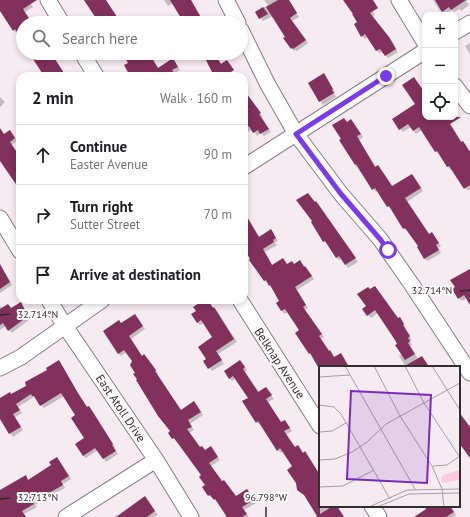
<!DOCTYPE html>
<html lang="en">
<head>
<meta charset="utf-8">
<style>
	body { margin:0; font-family:"PT Sans",sans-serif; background:#f2f2f2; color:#202124 }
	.controls { position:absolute; right:12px; top:12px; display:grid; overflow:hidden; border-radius:8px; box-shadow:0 2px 6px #0003 }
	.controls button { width:36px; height:36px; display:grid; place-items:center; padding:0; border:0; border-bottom:1px solid #e0e0e0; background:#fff; color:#202124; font:20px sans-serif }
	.stop { position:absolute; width:12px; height:12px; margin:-9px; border:3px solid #7c3aed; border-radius:50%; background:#fff }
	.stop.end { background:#7c3aed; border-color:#fff; box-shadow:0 1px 4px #0008 }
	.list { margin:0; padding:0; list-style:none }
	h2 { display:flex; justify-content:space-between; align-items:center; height:52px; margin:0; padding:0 16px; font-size:17px }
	h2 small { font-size:13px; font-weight:400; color:#757577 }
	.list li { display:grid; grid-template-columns:26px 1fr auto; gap:12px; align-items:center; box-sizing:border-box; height:60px; padding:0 16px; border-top:1px solid #e0e0e0 }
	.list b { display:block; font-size:15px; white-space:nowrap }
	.list p { margin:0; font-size:13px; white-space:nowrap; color:#757577 }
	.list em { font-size:13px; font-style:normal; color:#757577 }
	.icon { flex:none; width:22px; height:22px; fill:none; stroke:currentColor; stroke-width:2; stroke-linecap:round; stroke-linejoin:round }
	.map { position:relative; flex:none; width:470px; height:517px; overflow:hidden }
	.search { position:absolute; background:#fff; box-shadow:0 2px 6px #0003; left:16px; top:16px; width:232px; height:44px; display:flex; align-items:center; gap:10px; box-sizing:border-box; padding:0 14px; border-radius:22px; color:#757577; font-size:15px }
	.panel { position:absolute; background:#fff; box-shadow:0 2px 6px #0003; left:16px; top:72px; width:232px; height:232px; border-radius:12px }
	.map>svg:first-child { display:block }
	.shadow { fill:#0003 }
	.building { fill:#82315c }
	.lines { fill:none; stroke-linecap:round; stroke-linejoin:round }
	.minor-casing { stroke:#877d82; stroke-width:17 }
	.minor { stroke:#fff; stroke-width:15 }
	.route { stroke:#7c3aed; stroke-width:5 }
	.ticks { fill:none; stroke:#322e2f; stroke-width:1.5 }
	.labels { text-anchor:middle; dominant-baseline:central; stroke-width:4; stroke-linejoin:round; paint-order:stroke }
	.street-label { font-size:12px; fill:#322e2f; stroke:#fffafc }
	.inset-road { fill:none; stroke:#a89fa3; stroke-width:1 }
	.view { fill:#7b2cbf; fill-opacity:0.15; stroke:#7b2cbf; stroke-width:2 }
	.inset-edge { fill:none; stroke:#322e2f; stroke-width:2 }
	.ticks-label { font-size:10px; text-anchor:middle; fill:#322e2f; stroke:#fffafc; stroke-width:4; stroke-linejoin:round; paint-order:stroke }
</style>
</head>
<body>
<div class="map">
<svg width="470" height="517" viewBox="0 0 470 517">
	<rect width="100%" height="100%" fill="#f6ebf0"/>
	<path class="shadow" d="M0,0H28L33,7L25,12L32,23H23V39L18,32L16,33L14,30L0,4Z
		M164,0H191L204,22L205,21L207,23H192L173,3L168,6Z
		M264,0H289L299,17L292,21L308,43L297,51L295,50L294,51L273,16L263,21L256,12L268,5Z
		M345,0H365L375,15L372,16L392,41L398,52L388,58L382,52L379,53L368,37L365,39L362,36L354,14Z
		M433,0H468L466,1L469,5L461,11L460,9L454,12L452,10L446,14L442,10L440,11L438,8Z
		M139,18L143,23H131Z
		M470,43V54L465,46Z
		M124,53H148L159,69L173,60L180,70L174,74L176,76H131L130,63Z
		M214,54L221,64L227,61L234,70L227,75V76H215L207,63Z
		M324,74L335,92L334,93L336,97L323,105L309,84Z
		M244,91L263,117H261L271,132L264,136L261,133L257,136L252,129L248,132L244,127Z
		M425,95V117H446L462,142H463L466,145L470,152V189L468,191L452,169L451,170L448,167L440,154H439L436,151L422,130L416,134L411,127L403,132L400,129L416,105Z
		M0,97L5,102L0,107Z
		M351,120L363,137L359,140L376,167L378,166L381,169L393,187L412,175L415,178L423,191L407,202L429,234L434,236L441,246L438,248L441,253L428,261L425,259L418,248L420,247L408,230L407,231L404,228L392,208L391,209L388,206L378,191L376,192L373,189L355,165L342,139L347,123Z
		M0,129L4,135L13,134L17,141L12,145L20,157V190L0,159Z
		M316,202L358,262L348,268L341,259L339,260L336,257L328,244L324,241L315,203Z
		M244,205L248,211L245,213L259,237L273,233L278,241L275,243L277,245L265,252L273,266L294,265L300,261L308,270L314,279L297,290L308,308L305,310L324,337L321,339L330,352L335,358L343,357L349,367H320L313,356L310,353L300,331L288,312L285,314L282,311L277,303L281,301L268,282L267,283L264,280L244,246Z
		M0,271H3L6,274L12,285L0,293Z
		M470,272V303L467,298L462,301L459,298Z
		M206,300L213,308L217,311L237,342L218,354L224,364L212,371L205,361L208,360L214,338L204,323L200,325L197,322V311Z
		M20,303L28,313L27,314L30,319L12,333L6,326L0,330V306L3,308L11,309Z
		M367,306L402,321L406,328L405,329L412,340L410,341L412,345L410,346L418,359L422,357L430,367H406L399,356L402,354L398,344L378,313L371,318L368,315L364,309Z
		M135,315L145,329L131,339L142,357L147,358L158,373L157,374L181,411L194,403L197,405L203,415L190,424L194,430L189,433L200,448L205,451L213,450L220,460L211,466L222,482L236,497L247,491L250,494L256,503L244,510L249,517H223L226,515L216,500L220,497L212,498L209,495L202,476L177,440L176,441L169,433L172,431L138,380L133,360L127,352L121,356L118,353L121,324Z
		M243,364L247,370L245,372L259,392L266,388L274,399L268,402L281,423L287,424L292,431L286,435L295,448L303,453L305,452L318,472L320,471V506H337L344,517H318V516L305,496L298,490L293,467L283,451L281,453L278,450L261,424L260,425L257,422L244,402L249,398L236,378L232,381L229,378Z
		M26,382L80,397L88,408L89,407L92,410L115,447L114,448L118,454L106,462L98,450L86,458L83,455L85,438L76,416L64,396L44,408L34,397L18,407L22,413L15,417L23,430L13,437L0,418V399L12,395L27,386Z
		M57,459L71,479L63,484L65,488L35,505L37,507L24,514L26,517H0V501L25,476L29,481L53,466Z
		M148,500L158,515L154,517H114L117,515L119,517Z
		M426,506H454L455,507L452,509L456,515L453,517H416L428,510Z"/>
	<path class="building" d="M0,0H37L23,9L30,20L23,23V41L15,29L13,31L0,11Z
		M84,0H106L121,23H99Z
		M170,0H191L204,23H184Z
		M278,0H289L297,13L290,18L306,40L293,49L292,48L291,49L283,38L285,37L266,7Z
		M343,0H373L378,8L370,13L389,37L396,49L385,56L380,49L376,51L365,34L361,37L354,24L357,22L352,14H353Z
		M435,0H466L451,10L449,7L442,12Z
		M263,7L268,14L259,19L255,12Z
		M31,53H51L66,76H44L33,59H34Z
		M122,53H149L158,68L173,58L178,67L172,70L176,76H130L124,65L128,63Z
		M214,53L221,64L227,60L234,70L224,76H214L205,58Z
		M324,73L333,89L332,90L334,93L319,102L308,83Z
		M414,77L425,93V117H461L450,124L461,142L463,141L470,152V185L464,189L449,166L447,167L437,151L435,152L419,127L413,131L408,124L399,130L392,119L415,104L402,85Z
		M244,90L261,113L259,114L269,129L260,134L258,130L253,133L249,126L244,130Z
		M344,118L347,122L351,119L361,134L357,136L375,167L378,165L392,186L412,174L421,188L405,198L429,234L432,232L439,243L436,245L439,250L424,259L417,247L418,246L405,228L403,229L389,206L387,207L375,188L372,190L356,164L355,165L339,140L341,139L332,125Z
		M0,128L4,134L10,130L15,138L10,142L20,157V190L0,161Z
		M308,193L315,202L316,201L356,258L345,265L339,256L336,258L325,241L323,242L311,222L312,221L296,200Z
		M244,212L259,237L271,229L276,238L273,240L274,242L263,249L272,265L283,258L287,264L292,261L294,264L300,260L304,267L305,266L312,276L295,287L306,305L303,307L322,334L319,336L329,351L330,350L334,357L341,353L349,367H318L310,353L309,354L295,333L299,330L285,309L281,311L276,303L279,301L270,285L269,286L266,280L264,281L249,260L250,259L244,248Z
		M0,264L10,282L0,289Z
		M470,269V305L464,295L458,299L452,289L455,287L450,280Z
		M375,286L398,318L400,317L404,324L403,325L410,336L408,338L410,341L408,343L415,354L405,360L395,345L397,344L395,340L375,310L367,316L362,309L366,306L357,294L368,287L370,289Z
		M204,300H208L213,308L214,307L234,339L216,351L222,360L208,369L203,361L206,359L198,347L212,337L201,320L197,323L191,314L196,311L193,307Z
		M21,302L28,316L8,331L3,323L0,325V309L8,304L11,308Z
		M135,314L143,326L129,336L142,356L144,354L156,370L155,371L181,410L194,401L201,412L188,420L192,427L187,429L200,447L202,446L205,450L211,446L218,457L209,463L222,481L224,480L236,496L247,489L254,500L242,507L247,514L242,517H227L215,499L214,500L210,495L208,496L202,487L205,485L199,477L201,475L174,438L172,439L168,433L170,431L158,416L136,380L137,379L133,374L135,373L130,365L132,361L124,350L118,354L103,331L119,320L121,323Z
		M422,356L429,367H403Z
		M59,360L78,393L87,407L89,406L113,444L112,445L116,451L103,459L95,448L83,456L75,444L84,438L71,418L75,415L61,393L40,406L34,396H32L31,394L16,404L20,410L13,414L21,427L9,434L0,419V398L10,392L11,394L26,386L25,382L47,370L46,368Z
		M240,360L245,367L243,369L258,392L266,387L272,395L266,399L281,422L285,420L290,428L284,431L295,447L298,445L303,453L305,451L320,475V514L333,506H337L344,517H316L317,516L304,495L297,490L296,483L287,470L292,466L280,448L277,451L258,421L256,423L242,401L248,398L233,376L229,379L224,371Z
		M459,412L470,427V458L459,443Z
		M57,457L69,476L61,481L63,485L33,502L34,504L22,511L26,517H0V490L26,475L28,480L51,465L49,462Z
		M145,496L155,511L147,517H116Z
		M424,506H450L454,512L446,517H414L426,509Z"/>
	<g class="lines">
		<defs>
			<path id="minor" d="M48,0L62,23
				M226,0L238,23
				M399,0L425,43
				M241,30L267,83L296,134L341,194L380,239L412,285L470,373
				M455,32L470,23
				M82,53L96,76
				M455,86L470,106
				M244,167L425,51
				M0,218L20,251
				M49,300L65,326L156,460L191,517
				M240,300L320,426
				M0,368L21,357L102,300
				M372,506L379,517
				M66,517L156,460"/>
		</defs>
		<use href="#minor" class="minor-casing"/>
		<use href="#minor" class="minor"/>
	</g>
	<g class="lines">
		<path class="route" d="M386,76L296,134L341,194L380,239L388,250"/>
	</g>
	<path class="ticks" d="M460,291L470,290M0,315L10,314M0,499L10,498M266,507V517"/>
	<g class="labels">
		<g class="street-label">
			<text transform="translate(280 363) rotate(57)">Belknap Avenue</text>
			<text transform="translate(121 408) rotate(56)">East Atoll Drive</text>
		</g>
	</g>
	<g transform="translate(319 366)">
		<rect width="141" height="141" fill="#f6ebf0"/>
		<path d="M141,104V114L123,117L122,113L124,109Z" fill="#fdcae1"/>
		<path class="inset-road" d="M26,0L96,123M55,0L81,50L113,100L123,123L125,141M86,0L105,37L140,90M113,0L141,44M0,11L31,9M0,39L15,41L22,48L71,133M0,66L13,65L27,57M0,94L16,93L33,86L48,76L67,58L141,17M114,100L128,99L141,90M0,121L24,120L55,104M50,141L88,124L141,123M58,141L90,128L141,127"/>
		<path class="view" d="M32,25L112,29L108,117L28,113Z"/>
		<rect width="141" height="141" class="inset-edge"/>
	</g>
	<g class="ticks-label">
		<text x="432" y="294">32.714°N</text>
		<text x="38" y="318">32.714°N</text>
		<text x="266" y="501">96.798°W</text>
		<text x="38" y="501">32.713°N</text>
	</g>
</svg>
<div class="controls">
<button>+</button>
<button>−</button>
<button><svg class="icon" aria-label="locate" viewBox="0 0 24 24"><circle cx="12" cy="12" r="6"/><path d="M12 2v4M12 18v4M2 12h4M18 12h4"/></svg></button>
</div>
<div class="stop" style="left:388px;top:250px"></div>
<div class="stop end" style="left:386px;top:76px"></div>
<div class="search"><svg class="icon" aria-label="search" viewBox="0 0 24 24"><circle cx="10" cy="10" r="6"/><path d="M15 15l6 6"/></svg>Search here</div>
<section class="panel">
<h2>2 min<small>Walk · 160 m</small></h2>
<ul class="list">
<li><svg class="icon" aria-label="ahead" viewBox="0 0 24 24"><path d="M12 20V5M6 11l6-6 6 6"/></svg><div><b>Continue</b><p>Easter Avenue</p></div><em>90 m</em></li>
<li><svg class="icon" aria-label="right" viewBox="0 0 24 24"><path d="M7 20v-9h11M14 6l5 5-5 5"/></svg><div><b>Turn right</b><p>Sutter Street</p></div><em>70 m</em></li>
<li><svg class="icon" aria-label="arrive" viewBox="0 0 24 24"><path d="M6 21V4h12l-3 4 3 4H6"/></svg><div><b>Arrive at destination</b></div></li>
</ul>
</section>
</div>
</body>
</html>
